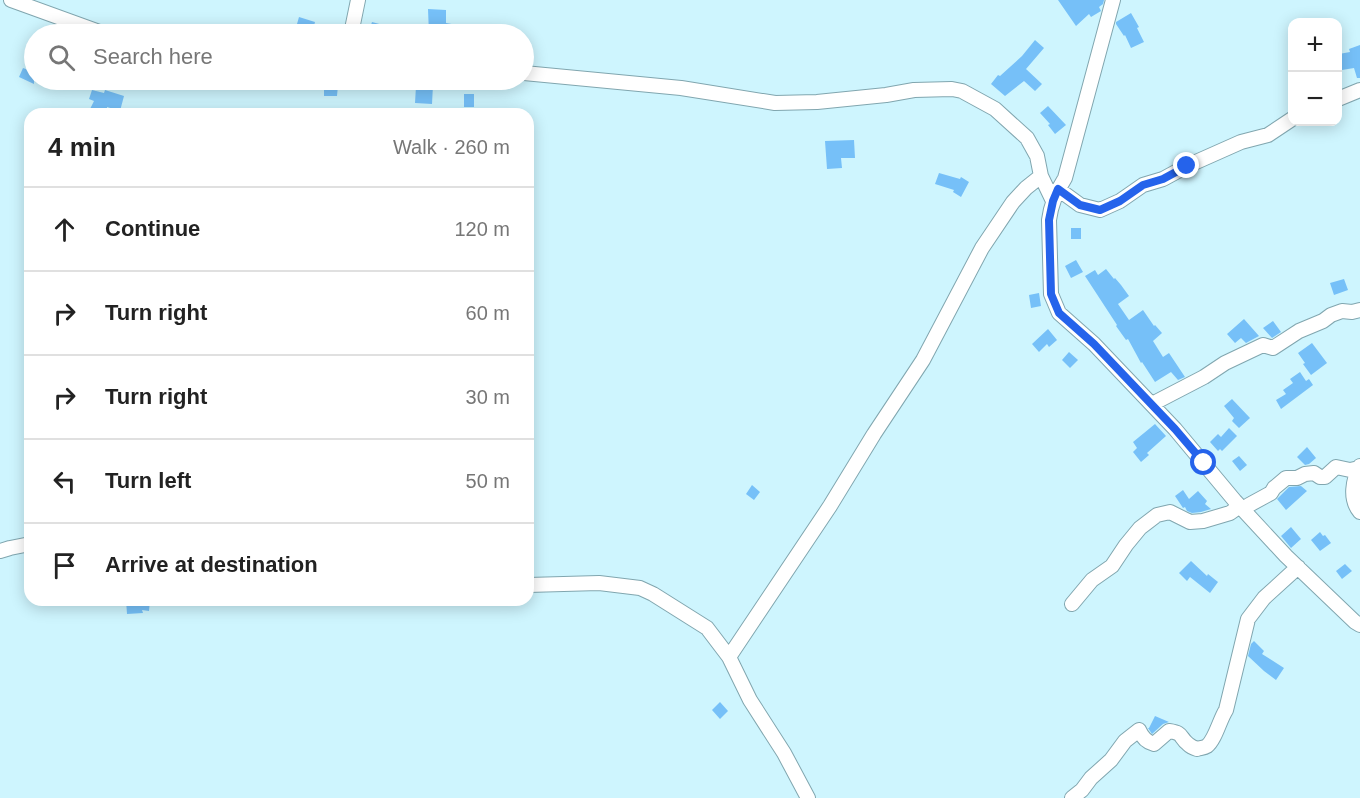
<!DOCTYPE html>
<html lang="en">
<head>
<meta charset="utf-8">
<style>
	body { margin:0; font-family:Arial,sans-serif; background:#f6f6f6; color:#222 }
	.controls { position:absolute; right:18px; top:18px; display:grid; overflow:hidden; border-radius:12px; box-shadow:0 3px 15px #0003 }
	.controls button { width:54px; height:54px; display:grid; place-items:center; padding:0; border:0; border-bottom:2px solid #e0e0e0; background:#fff; color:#222; font:30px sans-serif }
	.stop { position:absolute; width:18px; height:18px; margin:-14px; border:4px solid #2563eb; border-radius:50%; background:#fff }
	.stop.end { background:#2563eb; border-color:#fff; box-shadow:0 2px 6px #0008 }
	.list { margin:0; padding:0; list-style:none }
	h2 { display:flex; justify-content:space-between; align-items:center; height:78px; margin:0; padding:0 24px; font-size:26px }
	h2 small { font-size:20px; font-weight:400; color:#767676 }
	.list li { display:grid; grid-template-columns:39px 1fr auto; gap:18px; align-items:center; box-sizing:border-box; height:84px; padding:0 24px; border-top:2px solid #e0e0e0 }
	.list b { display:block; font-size:22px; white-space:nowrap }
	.list em { font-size:20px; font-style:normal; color:#767676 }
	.icon { flex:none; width:33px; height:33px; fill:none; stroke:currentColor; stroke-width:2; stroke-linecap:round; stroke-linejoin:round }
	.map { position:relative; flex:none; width:1360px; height:798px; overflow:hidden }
	.search { position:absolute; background:#fff; box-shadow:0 3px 15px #0003; left:24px; top:24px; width:510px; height:66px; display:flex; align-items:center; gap:15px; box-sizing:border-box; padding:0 21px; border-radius:33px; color:#767676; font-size:22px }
	.panel { position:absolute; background:#fff; box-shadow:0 3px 15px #0003; left:24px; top:108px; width:510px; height:498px; border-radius:18px }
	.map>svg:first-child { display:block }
	.building { fill:#76c0f8 }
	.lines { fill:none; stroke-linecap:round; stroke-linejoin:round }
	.minor-casing { stroke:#81a6af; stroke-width:16 }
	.minor { stroke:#fff; stroke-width:14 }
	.route { stroke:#2563eb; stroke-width:8 }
</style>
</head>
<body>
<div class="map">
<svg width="1360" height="798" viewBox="0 0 1360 798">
	<rect width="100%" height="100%" fill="#cef5fe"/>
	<path class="building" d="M1058,0H1104L1103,4L1099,7L1101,11L1091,17L1089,14L1076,26Z
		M428,9L446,10V23L474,28V31L429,34Z
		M1131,13L1139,27L1137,28L1144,42L1131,48L1125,35L1124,36L1116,24V22Z
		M299,17L315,22L312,34L295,31Z
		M372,22L383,25L402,34H368Z
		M1035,40L1044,48L1026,69L1042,84L1035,91L1024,81L1005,96L991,84L998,75L1000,76L1022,56Z
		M1360,45V78H1357L1354,68L1342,70L1339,54L1350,52L1349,49Z
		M23,68L34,72V84L19,77Z
		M420,84L433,85L432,104L415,103L416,86H420Z
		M324,85H338L337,96H324Z
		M92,90L104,93L105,90L124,96L120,111L107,107V114H97L89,111L94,101L89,99Z
		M464,94H474V107H464Z
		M1048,106L1066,125L1055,134L1048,125L1050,124L1040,113Z
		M854,140L855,158H841L842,168L827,169L825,141Z
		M939,173L960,179L961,177L969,182L961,197L953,192L954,190L935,184Z
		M1071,228H1081V239H1071Z
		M1076,260L1083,272L1071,278L1065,266Z
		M1106,269L1114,279L1115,278L1121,285L1129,296L1118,304L1129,320L1143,310L1154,326L1155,325L1162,333L1153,341L1163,357L1169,353L1185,377L1178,380L1171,372L1155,382L1142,362L1141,363L1128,339L1126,340L1116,326L1117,325L1085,276L1095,270L1098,275Z
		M1344,279L1348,290L1334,295L1330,283Z
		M1039,293L1041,306L1031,308L1029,295Z
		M1244,319L1259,336L1246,343L1241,338L1235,343L1227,334Z
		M1273,321L1281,332L1272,338L1263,328Z
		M1048,329L1057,340L1049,347L1047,344L1039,352L1032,344Z
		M1312,343L1327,363L1311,375L1303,364L1305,363L1298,353Z
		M1069,352L1078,360L1070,368L1062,360Z
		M1300,372L1306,381L1309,379L1313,385L1281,409L1276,400L1286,394L1283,390L1293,383L1290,379Z
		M1232,399L1250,418L1239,428L1232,421L1234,418L1224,406Z
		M1155,424L1166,436L1147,453L1149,455L1141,462L1133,452L1137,448L1133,442Z
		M1229,428L1237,436L1222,451L1220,449L1218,451L1210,442L1218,434L1221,437Z
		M1307,447L1316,458L1309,464L1305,465L1297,457Z
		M1239,456L1247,465L1240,471L1232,461Z
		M752,485L760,492L754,500L746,494Z
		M1301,486L1307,491L1286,510L1277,499L1289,487Z
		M1183,490L1189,499L1198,491L1207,501L1205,504L1211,509L1201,512L1192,513L1187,511L1185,507L1183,508L1175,496Z
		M1291,527L1301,539L1291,548L1281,536Z
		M1320,532L1323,536L1325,535L1331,543L1320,551L1311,540Z
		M1191,561L1207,576L1208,574L1218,582L1210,593L1190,577L1187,581L1179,573Z
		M1345,564L1352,571L1342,579L1336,571Z
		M126,600H150L149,611L142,610L143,613L127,614Z
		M1254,641L1264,651L1262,654L1284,668L1276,680L1264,671L1248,656L1251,644Z
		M720,702L728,711L720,719L712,710Z
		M1155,716L1169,722L1163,724L1152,734L1148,728H1149Z"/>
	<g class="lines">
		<defs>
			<path id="minor" d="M11,0L105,34
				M1113,0L1065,178C1056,192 1051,204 1049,220L1051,294L1059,313L1094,344L1175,429L1235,501L1286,556L1355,622L1360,625
				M351,34L358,0
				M524,73L681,88L775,103L817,102L886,95L914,90L952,89L962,91L995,109L1027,138L1037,156L1041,176L1053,201
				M1338,99L1360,90
				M1058,189L1080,205L1100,210L1120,201L1143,185L1163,179L1187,166L1241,142L1268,135L1292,119
				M1152,404L1204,377L1225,363L1263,345L1273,348L1299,331L1323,321L1331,315L1342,311L1352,312L1360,310
				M1360,466C1353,480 1349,499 1360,512
				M1243,510L1249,505L1271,493L1274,488L1286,478H1297L1305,474L1314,473L1320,477H1325L1336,467L1350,470L1359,468
				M0,551L10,548L30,544
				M528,585L599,583L640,588L653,594L707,628L729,657L750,700L784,753L808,798
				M1072,604L1092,580L1112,566L1126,545L1140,528L1157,515L1170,512L1190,522L1203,521L1230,513L1240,506
				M729,657L830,506L874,434L923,360L982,248L1013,202L1026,188L1041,176
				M1072,798L1082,790L1091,778L1111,760L1125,741L1139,730C1142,737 1146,742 1154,744L1169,731C1184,733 1179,737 1188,744C1190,746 1194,748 1197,749C1200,748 1204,748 1207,746C1215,740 1220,719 1226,710L1248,619L1264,598L1298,567"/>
		</defs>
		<use href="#minor" class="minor-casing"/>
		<use href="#minor" class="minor"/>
	</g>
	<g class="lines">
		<path class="route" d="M1187,166L1163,179L1143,185L1120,201L1100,210L1080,205L1058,189L1053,201L1049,220L1051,294L1059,313L1094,344L1175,429L1204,463"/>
	</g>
</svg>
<div class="controls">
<button>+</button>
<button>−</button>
</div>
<div class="stop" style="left:1204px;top:463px"></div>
<div class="stop end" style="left:1187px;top:166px"></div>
<div class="search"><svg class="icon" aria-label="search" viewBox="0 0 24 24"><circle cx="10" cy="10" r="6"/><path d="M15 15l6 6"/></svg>Search here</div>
<section class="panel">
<h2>4 min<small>Walk · 260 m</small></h2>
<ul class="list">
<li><svg class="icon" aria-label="ahead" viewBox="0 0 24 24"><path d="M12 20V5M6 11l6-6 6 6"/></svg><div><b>Continue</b></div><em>120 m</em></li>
<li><svg class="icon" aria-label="right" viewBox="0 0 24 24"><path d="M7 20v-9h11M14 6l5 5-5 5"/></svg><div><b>Turn right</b></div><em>60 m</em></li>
<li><svg class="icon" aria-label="right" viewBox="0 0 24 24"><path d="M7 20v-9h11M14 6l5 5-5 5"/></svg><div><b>Turn right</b></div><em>30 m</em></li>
<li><svg class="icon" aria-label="left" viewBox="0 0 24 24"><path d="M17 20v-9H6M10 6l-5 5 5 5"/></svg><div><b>Turn left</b></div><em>50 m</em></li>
<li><svg class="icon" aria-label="arrive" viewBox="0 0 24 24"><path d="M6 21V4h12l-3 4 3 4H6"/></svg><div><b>Arrive at destination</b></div></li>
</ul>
</section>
</div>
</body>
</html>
